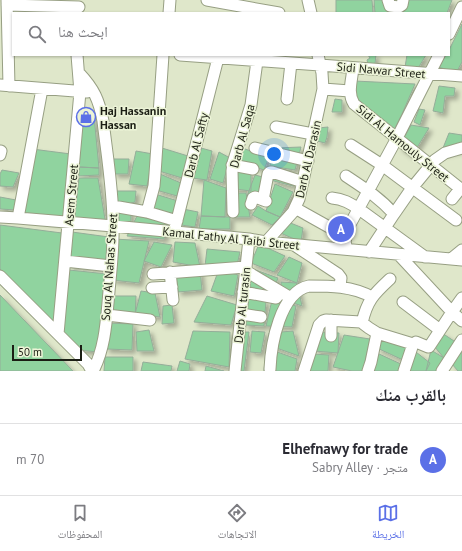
<!DOCTYPE html>
<html lang="ar">
<head>
<meta charset="utf-8">
<style>
	body { margin:0; font-family:"PT Sans","Noto Naskh Arabic",sans-serif; background:#f7f7f7; color:#2b2b33; direction:rtl }
	.scale { position:absolute; left:12px; bottom:10px; width:70px; box-sizing:border-box; padding-left:4px; border:2px solid #1b1e14; border-top:0; font-size:11px; line-height:14px; white-space:nowrap; color:#1b1e14; -webkit-text-stroke:3px #ecf4d7; paint-order:stroke }
	.you { position:absolute; left:274px; top:154px; width:14px; height:14px; margin:-10px; border:3px solid #fff; border-radius:50%; background:#1a73e8; box-shadow:0 0 0 6px #1a73e833 }
	.badge { display:grid; place-items:center; width:26px; height:26px; border-radius:50%; background:#5b70e7; color:#fff; font-size:13px; font-weight:700 }
	.pin { position:absolute; translate:-50% -50%; border:2px solid #fff; box-shadow:0 1px 4px #0006 }
	.list { margin:0; padding:0; list-style:none }
	h2 { display:flex; justify-content:space-between; align-items:center; height:52px; margin:0; padding:0 16px; font-size:17px }
	h2 small { font-size:13px; font-weight:400; color:#7c7c81 }
	.list li { display:grid; grid-template-columns:26px 1fr auto; gap:12px; align-items:center; box-sizing:border-box; height:72px; padding:0 16px; border-top:1px solid #e1e1e2 }
	.list b { display:block; font-size:15px; white-space:nowrap }
	.list p { margin:0; font-size:13px; white-space:nowrap; color:#7c7c81 }
	.list em { font-size:13px; font-style:normal; color:#7c7c81 }
	.icon { flex:none; width:22px; height:22px; fill:none; stroke:currentColor; stroke-width:2; stroke-linecap:round; stroke-linejoin:round }
	.map { position:relative; flex:none; width:462px; height:371px; overflow:hidden; direction:ltr }
	.search { position:absolute; background:#fff; box-shadow:0 1px 3px #0004; left:12px; right:12px; top:12px; height:44px; display:flex; align-items:center; gap:10px; box-sizing:border-box; padding:0 14px; border-radius:0px; color:#7c7c81; font-size:15px }
	.sheet { height:124px; background:#fff }
	nav { display:flex; justify-content:space-around; align-items:center; box-sizing:border-box; height:56px; border-top:1px solid #e1e1e2; background:#fff; font-size:11px; color:#7c7c81 }
	nav a { display:grid; justify-items:center; gap:2px }
	nav .on { color:#5b70e7 }
	.map>svg:first-child { display:block }
	.building { fill:#90d39f; stroke:#94ad99; filter:url(#shadow) }
	.lines { fill:none; stroke-linecap:round; stroke-linejoin:round }
	.minor-casing { stroke:#979f83; stroke-width:13 }
	.minor { stroke:#fff; stroke-width:11 }
	.labels { text-anchor:middle; dominant-baseline:central; stroke-width:3; stroke-linejoin:round; paint-order:stroke }
	.street-label { font-size:12px; fill:#1b1e14; stroke:#ecf4d7 }
	.poi-label { font-size:12px; font-weight:bold; fill:#1b1e14; stroke:#ecf4d7; text-anchor:start }
</style>
</head>
<body>
<div class="map">
<svg width="462" height="371" viewBox="0 0 462 371">
	<defs>
		<filter id="shadow"><feDropShadow dx="3.5" dy="3.5" stdDeviation="2" flood-color="#0004"/></filter>
	</defs>
	<rect width="100%" height="100%" fill="#dfe7ca"/>
	<path class="building" d="M336,0H372L373,13H336Z
		M374,0H452L447,13H375Z
		M462,24V62L456,73L439,67L446,55H449V50Z
		M368,55H376L375,64H368L367,60L370,58Z
		M407,55H426L417,70L405,67Z
		M355,81L415,84L402,114L393,132L351,100Z
		M439,86L455,88L454,96H445L443,113L433,111Z
		M335,99L342,100V112H332Z
		M419,109L425,110L420,125L414,122Z
		M83,114L94,116L99,168L79,167Z
		M411,125L429,128L412,156L399,147Z
		M328,127L327,137L325,143L317,141L318,128Z
		M449,133L462,135V149L441,153Z
		M301,147L295,170L270,166L275,148Z
		M162,148L188,156L182,178L159,171Z
		M201,148L212,151L207,180L192,178Z
		M242,148L269,157L264,170L237,161Z
		M32,149L71,154L65,224L21,218Z
		M136,151L153,154L147,186L129,184Z
		M219,152L230,158L223,183L210,179Z
		M109,159H129L128,174H115Z
		M79,167L99,168V175L79,176Z
		M278,168L295,176L293,186L270,180Z
		M229,169L251,172V191L226,188Z
		M2,170L19,173L13,187L0,186V174Z
		M160,174L181,183L177,196L156,190Z
		M255,175L263,177L261,194L247,196Z
		M79,178H98L106,225L74,223Z
		M204,180L226,188L225,217L201,216Z
		M275,184L293,192L280,217L266,211Z
		M113,191H136L135,202L131,203L130,212L116,210Z
		M229,193H246L250,217H230Z
		M155,194L178,201L174,214L151,208Z
		M0,197L16,200V210L0,209Z
		M258,206L266,211L280,217L272,225L252,215Z
		M183,209L198,212L195,227L181,225Z
		M116,212L131,213V222H115Z
		M137,216L169,223L164,239L127,236Z
		M201,216L230,217V229H199Z
		M288,222L303,228L301,242L276,231Z
		M0,225L62,233L54,327L0,269Z
		M72,232L109,237V269L69,266Z
		M114,239L149,241L139,283L112,280Z
		M154,242L172,245L161,267L144,261Z
		M175,242L195,243L200,267L173,262Z
		M259,244L285,256L274,272L251,263Z
		M207,249L240,252L237,265L205,266Z
		M289,257L302,263L297,283L277,275Z
		M250,268L278,278L272,294L249,291Z
		M219,269L238,275L234,296L211,291Z
		M69,270L107,274L98,352L78,350L62,335Z
		M200,270L202,290L178,292L176,276Z
		M281,282L297,283L302,306L282,299Z
		M141,291L155,293L160,317L135,314Z
		M0,295L73,371H0Z
		M111,296H136L135,320L108,319Z
		M207,296L237,305L231,325L194,322Z
		M248,296L266,301L264,326L245,325Z
		M272,300L296,306L292,327L266,326Z
		M172,305L174,323L162,324L163,306Z
		M107,323L133,324L132,350L106,349Z
		M149,330L154,351H137L136,332Z
		M193,331L230,332L229,367L185,359Z
		M252,331L265,332L261,353L250,352Z
		M293,331L299,356L268,345L269,333Z
		M235,332H249L244,371H239Z
		M320,332L339,333L338,353L314,351Z
		M442,333L457,343L444,358L434,346Z
		M344,335L370,339L363,371H352L333,367Z
		M382,337L408,346L403,360L377,348Z
		M462,347V371H458L452,364Z
		M266,348L297,359L295,371H264Z
		M431,350L444,358L437,371H426Z
		M416,352L430,363L426,371H407Z
		M377,353L403,365L400,371H374L372,370Z
		M313,354L329,355L328,371H308Z
		M105,357H133V371H104Z
		M180,361L190,364L189,371H177Z
		M143,362L172,366L171,371H141Z
		M206,366L224,371H205Z"/>
	<g class="lines">
		<defs>
			<path id="minor" d="M7,0L9,86
				M207,0L279,13
				M308,0L311,13
				M388,0L390,6L399,7L402,5L403,0
				M7,5L79,7
				M169,13L170,0
				M449,34L462,7
				M180,55L320,65L462,76
				M353,68C352,80 347,93 354,104L462,190
				M79,73C94,89 99,100 103,121C107,155 113,190 113,224C114,250 110,277 108,303C106,326 104,350 93,371
				M0,85L87,92
				M323,89L350,91
				M287,99L291,63
				M276,127L313,134
				M351,145L382,165L456,220
				M255,148L308,161
				M0,155L1,151
				M232,165L253,169
				M346,176C364,188 380,198 394,214
				M332,198C343,199 350,203 359,209L425,257
				M452,199L460,189
				M263,200L268,174L270,172H272L303,182
				M251,204L253,198L255,197L266,201
				M113,206L147,212L177,221
				M295,208L345,236
				M147,212L154,186L155,174L163,55
				M233,212L232,171L233,163L251,105L257,61
				M0,217L18,218L113,226L249,239L266,242L462,260
				M18,218L42,89
				M174,232L218,58
				M266,242L293,212L299,199L323,89L322,73L318,55
				M294,245L338,274L341,278L340,287
				M347,249L345,242L348,228L397,138L439,55
				M369,252L394,214L412,188L435,160L445,153L462,148
				M399,255L452,312L462,321
				M451,259L462,250
				M65,261L111,266
				M246,271L291,298
				M170,272L173,300
				M153,274L246,267
				M0,276L88,364L92,371
				M152,288L172,287
				M243,292L276,298L281,292
				M403,302L440,330
				M241,314L261,317
				M107,315L150,320
				M362,323C367,300 374,294 390,279
				M58,334L80,92L77,55
				M331,336V320
				M270,369C271,345 280,292 309,286C330,286 352,286 372,297
				M235,371L249,239
				M304,371L319,325L323,321L326,320L361,322L369,328L377,333L413,344
				M368,371L371,362L377,333
				M404,371L413,344L416,342L428,347H429L452,312L462,298
				M442,371L462,340"/>
		</defs>
		<use href="#minor" class="minor-casing"/>
		<use href="#minor" class="minor"/>
	</g>
	<defs>
		<symbol id="shop-ring" viewBox="-11 -11 22 22"><circle r="9.5" fill="#ecf4d7" stroke="#5b70e7" stroke-width="1.5"/><path d="M-5-2.5h2.3a2.7 3.5 0 0 1 5.4 0H5L5.5 6h-11ZM-1.5-2.5h3a1.5 2.3 0 0 0-3 0Z" fill="#5b70e7"/></symbol>
	</defs>
	<g fill-rule="evenodd">
		<use href="#shop-ring" x="75" y="106" width="22" height="22"/>
	</g>
	<g class="labels">
		<g class="street-label">
			<text transform="translate(381 70) rotate(5)">Sidi Nawar Street</text>
			<text transform="translate(242 136) rotate(-75)">Darb Al Saqa</text>
			<text transform="translate(403 143) rotate(39)">Sidi Al Hamouly Street</text>
			<text transform="translate(196 145) rotate(-76)">Darb Al Safty</text>
			<text transform="translate(308 159) rotate(-77)">Darb Al Darasin</text>
			<text transform="translate(71 195) rotate(-85)">Asem Street</text>
			<text transform="translate(231 238) rotate(6)">Kamal Fathy Al Taibi Street</text>
			<text transform="translate(109 267) rotate(-86)">Souq Al Nahas Street</text>
			<text transform="translate(242 305) rotate(-84)">Darb Al turasin</text>
		</g>
		<g class="poi-label">
			<text x="100" y="110">Haj Hassanin<tspan x="100" dy="14">Hassan</tspan></text>
		</g>
	</g>
</svg>
<div class="scale">50 m</div>
<div class="you"></div>
<div class="pin badge" style="left:341px;top:229px">A</div>
<div class="search"><svg class="icon" aria-label="search" viewBox="0 0 24 24"><circle cx="10" cy="10" r="6"/><path d="M15 15l6 6"/></svg>ابحث هنا</div>
</div>
<section class="sheet">
<h2>بالقرب منك<small></small></h2>
<ul class="list">
<li><span class="badge">A</span><div><b>Elhefnawy for trade</b><p>متجر · Sabry Alley</p></div><em>70 m</em></li>
</ul>
</section>
<nav>
<a class="on"><svg class="icon" aria-label="map" viewBox="0 0 24 24"><path d="M3 6l6-2 6 2 6-2v14l-6 2-6-2-6 2zM9 4v14M15 6v14"/></svg>الخريطة</a>
<a><svg class="icon" aria-label="directions" viewBox="0 0 24 24"><path d="M12 3l9 9-9 9-9-9zM9 14v-3h6M13 9l2 2-2 2"/></svg>الاتجاهات</a>
<a><svg class="icon" aria-label="saved" viewBox="0 0 24 24"><path d="M7 4h10v16l-5-4-5 4z"/></svg>المحفوظات</a>
</nav>
</body>
</html>
